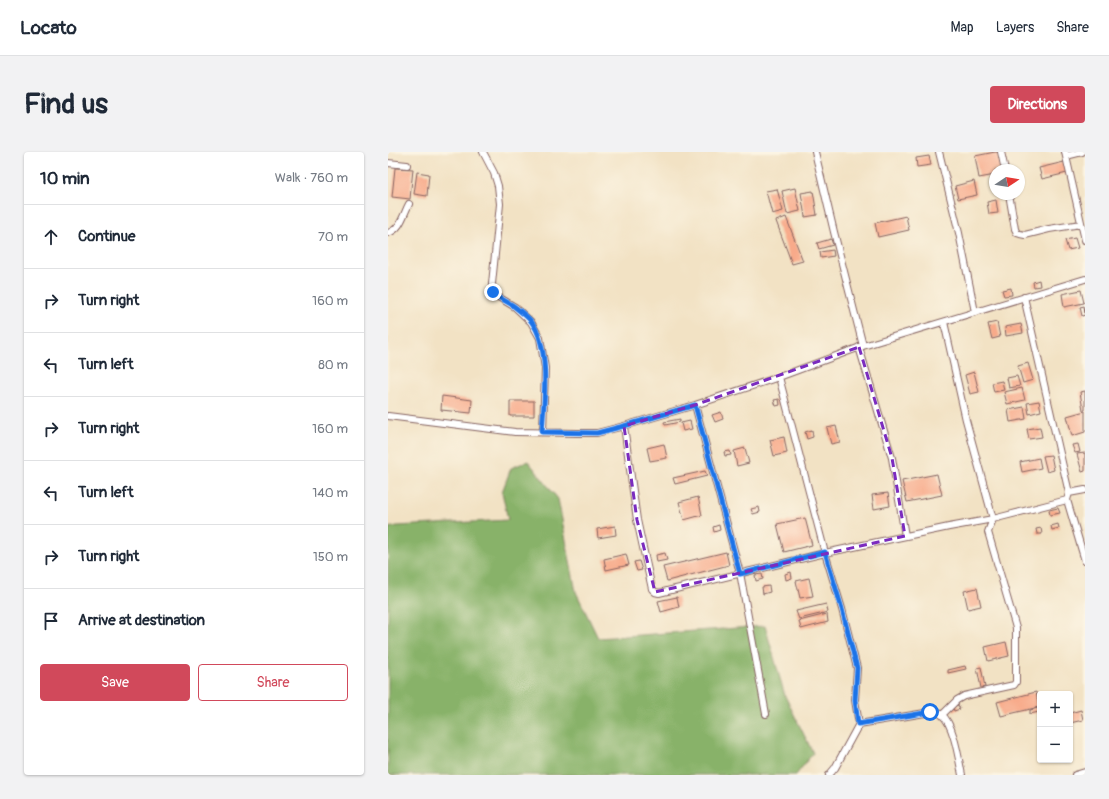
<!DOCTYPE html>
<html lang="en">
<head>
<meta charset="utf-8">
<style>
	body { margin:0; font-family:Pangolin,sans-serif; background:#f2f2f3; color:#1f2937 }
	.controls { position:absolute; right:12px; bottom:12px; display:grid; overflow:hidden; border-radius:4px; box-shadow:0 1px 3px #0004 }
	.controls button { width:36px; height:36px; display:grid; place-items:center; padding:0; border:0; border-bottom:1px solid #e0e1e3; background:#fff; color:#1f2937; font:20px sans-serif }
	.compass { position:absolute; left:601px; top:12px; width:36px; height:36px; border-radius:50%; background:#fff; box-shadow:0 1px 3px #0004; rotate:78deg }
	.stop { position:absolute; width:12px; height:12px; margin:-9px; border:3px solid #1a73e8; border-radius:50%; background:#fff }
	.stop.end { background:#1a73e8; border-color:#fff; box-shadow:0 1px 4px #0008 }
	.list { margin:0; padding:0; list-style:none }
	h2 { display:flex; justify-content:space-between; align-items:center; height:52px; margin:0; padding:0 16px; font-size:17px }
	h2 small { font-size:13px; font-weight:400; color:#747a83 }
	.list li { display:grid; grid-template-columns:26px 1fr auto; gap:12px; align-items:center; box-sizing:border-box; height:64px; padding:0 16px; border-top:1px solid #e0e1e3 }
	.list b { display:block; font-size:15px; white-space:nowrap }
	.list em { font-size:13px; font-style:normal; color:#747a83 }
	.actions { display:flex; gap:8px; padding:12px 16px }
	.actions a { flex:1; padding:9px 0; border:1px solid #d1495b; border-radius:4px; text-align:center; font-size:14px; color:#d1495b }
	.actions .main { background:#d1495b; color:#fff }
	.icon { flex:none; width:22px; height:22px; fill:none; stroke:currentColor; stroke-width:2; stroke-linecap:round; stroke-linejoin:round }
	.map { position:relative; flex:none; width:697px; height:623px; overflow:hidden; border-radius:4px }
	header { display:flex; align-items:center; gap:24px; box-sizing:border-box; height:56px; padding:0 20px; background:#fff; border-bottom:1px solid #e0e1e3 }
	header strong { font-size:19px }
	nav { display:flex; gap:22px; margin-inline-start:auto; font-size:14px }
	.intro { display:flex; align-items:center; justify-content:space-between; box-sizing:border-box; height:96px; padding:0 24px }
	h1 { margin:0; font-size:28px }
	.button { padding:10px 18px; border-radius:4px; background:#d1495b; color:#fff; font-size:14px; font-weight:700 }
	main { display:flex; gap:24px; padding:0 24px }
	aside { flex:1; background:#fff; border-radius:4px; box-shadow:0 1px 3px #0004 }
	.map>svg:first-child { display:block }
	.forest { fill:#88b269; stroke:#69684a }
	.building { fill:#f8aa8a }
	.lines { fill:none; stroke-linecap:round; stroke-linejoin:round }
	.minor-casing { stroke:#856361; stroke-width:8 }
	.minor { stroke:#fff; stroke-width:6 }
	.route { stroke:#1a73e8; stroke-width:5 }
	.marked { fill:none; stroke:#7b2cbf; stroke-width:3; stroke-dasharray:8 5; stroke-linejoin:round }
</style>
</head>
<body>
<header>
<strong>Locato</strong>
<nav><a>Map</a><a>Layers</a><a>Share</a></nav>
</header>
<div class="intro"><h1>Find us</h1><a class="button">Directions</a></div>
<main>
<aside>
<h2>10 min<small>Walk · 760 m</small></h2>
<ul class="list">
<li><svg class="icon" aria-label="ahead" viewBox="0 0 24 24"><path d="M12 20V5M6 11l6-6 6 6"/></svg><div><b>Continue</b></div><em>70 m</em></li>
<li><svg class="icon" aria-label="right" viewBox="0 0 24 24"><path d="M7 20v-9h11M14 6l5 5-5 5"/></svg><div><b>Turn right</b></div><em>160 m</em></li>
<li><svg class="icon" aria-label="left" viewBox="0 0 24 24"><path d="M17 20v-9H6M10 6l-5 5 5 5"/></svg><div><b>Turn left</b></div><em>80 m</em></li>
<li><svg class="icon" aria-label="right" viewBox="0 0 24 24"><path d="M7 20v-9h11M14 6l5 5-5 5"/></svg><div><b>Turn right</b></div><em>160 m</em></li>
<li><svg class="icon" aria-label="left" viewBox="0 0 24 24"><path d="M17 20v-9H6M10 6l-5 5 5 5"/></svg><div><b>Turn left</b></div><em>140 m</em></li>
<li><svg class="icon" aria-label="right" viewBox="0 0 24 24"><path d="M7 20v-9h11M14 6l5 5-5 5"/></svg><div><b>Turn right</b></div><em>150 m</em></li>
<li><svg class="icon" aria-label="arrive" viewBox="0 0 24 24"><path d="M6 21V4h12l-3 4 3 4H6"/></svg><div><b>Arrive at destination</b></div></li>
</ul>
<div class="actions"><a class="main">Save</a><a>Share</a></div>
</aside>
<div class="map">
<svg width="697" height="623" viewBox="0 0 697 623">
	<rect width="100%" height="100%" fill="#fcf5e5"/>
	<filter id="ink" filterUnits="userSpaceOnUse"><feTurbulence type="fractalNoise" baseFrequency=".025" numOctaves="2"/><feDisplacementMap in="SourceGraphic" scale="8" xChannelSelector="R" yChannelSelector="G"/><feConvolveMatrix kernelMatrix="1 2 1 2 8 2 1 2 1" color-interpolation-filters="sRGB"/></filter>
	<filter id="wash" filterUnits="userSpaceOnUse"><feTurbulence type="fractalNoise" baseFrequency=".012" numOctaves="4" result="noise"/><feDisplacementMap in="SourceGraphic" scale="16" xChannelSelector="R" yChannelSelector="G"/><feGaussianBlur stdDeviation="0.9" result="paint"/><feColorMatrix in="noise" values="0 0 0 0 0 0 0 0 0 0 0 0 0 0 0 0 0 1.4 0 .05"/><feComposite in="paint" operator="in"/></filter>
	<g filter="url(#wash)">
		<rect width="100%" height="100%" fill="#f2e2c4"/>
		<path class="forest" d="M140,309L170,347L188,440L210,486L377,474L397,544L425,601L408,623H0V376L9,374L120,368L114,340L123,316Z"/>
		<g id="blocks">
			<path class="building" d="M607,0H610L614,18H607V23L591,26L587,4Z
				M541,4L543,13L529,15L528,6Z
				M676,10L679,21L654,27L651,16Z
				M7,16L25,17L22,47L4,45Z
				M29,20L41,22L39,44L26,42Z
				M586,29L589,43L570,47L567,34Z
				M407,36L412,59L399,62L394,39Z
				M389,37L395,59L384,62L378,39Z
				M425,39L429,63L417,65L413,41Z
				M608,48L610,61L601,62L599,50Z
				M518,64L521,78L490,85L487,71Z
				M398,65L415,109L404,112L388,69Z
				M687,86L690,96L680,98L677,88Z
				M443,87L445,93L431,97L429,91Z
				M445,98L446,104L433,106L432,100Z
				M651,128L652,134L646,135L645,130Z
				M623,136L624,143L616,144L614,138Z
				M693,138L696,151L676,155L674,142Z
				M696,154L697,163L694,164L692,155Z
				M609,170L612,185L604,187L600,172Z
				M633,172L635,181L618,184L617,175Z
				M640,211L645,228L635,231L630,214Z
				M586,220L591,240L582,242L577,223Z
				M629,224L632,234L621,236L619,226Z
				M614,229L616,238L606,240L604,231Z
				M634,236L637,248L619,252L616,240Z
				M697,239V258H695L692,240Z
				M54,244L84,248L83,261L53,258Z
				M391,247L392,253L388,254L386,248Z
				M122,249H146V264H122Z
				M651,249L653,259L641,262L639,251Z
				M636,255L638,267L622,270L620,258Z
				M697,259V280L684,284L679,264Z
				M333,260L335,267L327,270L324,263Z
				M292,267V270L277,273L276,270Z
				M302,269L304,277L295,279L293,271Z
				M448,274L452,290L443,292L439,276Z
				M652,275L654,285L641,287L639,277Z
				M424,278L425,285L419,287L417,280Z
				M396,285L399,301L386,304L382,288Z
				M276,292L279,306L262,309L259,296Z
				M690,292L692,300L687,301L684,293Z
				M357,296L361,311L349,314L346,299Z
				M342,299L343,303L337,304L336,300Z
				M697,301V319L694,320L689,302Z
				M663,303L666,318L659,320L655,304Z
				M651,306L653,316L634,320L632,310Z
				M317,319L319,324L287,332L285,326Z
				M549,322L554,343L519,350L514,329Z
				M500,341L502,354L486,357L484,343Z
				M310,345L314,363L296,368L291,350Z
				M371,355L372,360L365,362L363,357Z
				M670,356L672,361L662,363L661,358Z
				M417,366L424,393L396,400L389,372Z
				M670,372L671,376L664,378L663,374Z
				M331,373L332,378L326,380L325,375Z
				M227,374L228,383L210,386L209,377Z
				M653,376L654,382H649L648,377Z
				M338,400L341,413L279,429L275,415Z
				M277,401L279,408L269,410L268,403Z
				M238,402L241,413L218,418L216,407Z
				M251,409L254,418L249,419L246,410Z
				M403,420L404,426L398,428L397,422Z
				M374,422L375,427L368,429L367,423Z
				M421,426L425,444L412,446L408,429Z
				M381,434L382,440L375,442L374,435Z
				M589,436L593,454L580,457L576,439Z
				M289,445L291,455L273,460L270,449Z
				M438,452L440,460L411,467L408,459Z
				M439,462L440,470L413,477L411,469Z
				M618,490L621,504L600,509L597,495Z
				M577,514L578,517L560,521V518Z
				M593,515L597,535L593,536L589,516Z
				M648,540L651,555L613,564L609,550Z
				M570,553L572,557L566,559L565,555Z
				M650,556L651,560L642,562V558Z
				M693,558L695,568L682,571V561Z"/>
		</g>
	</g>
	<g filter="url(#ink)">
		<use href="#blocks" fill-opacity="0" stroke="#856361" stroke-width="1"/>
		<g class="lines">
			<defs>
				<path id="minor" d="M95,0L106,21L110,34L112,52L104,132L105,139L107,143L127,155L143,170L152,186L157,216L155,280
					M427,0L446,80L475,194
					M551,0L571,81L587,160
					M613,0L617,18
					M677,0L697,88
					M678,4L694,0
					M0,11L19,13
					M621,42L627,77L629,81L632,82L637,83L661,77L693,72
					M0,81C13,77 15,63 21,52
					M636,145L681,341L679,348L697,409
					M471,195L504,306L517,384
					M391,225L437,401L454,457L469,516L467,548L471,572L447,616L441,623
					M307,253L352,421L378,562
					M0,264L127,280L190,281H209L236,274L307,253L391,225L475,194L697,127
					M236,274L249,368L264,437L267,440L271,441L437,401L561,375L605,367L679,348
					M681,341L697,338
					M554,563L569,548L576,544L626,533L628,530V476L600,380L605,367L578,268L556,170
					M471,572L543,560C547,560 551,560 554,563C566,572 571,609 574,623
					M687,623L697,620"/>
			</defs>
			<use href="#minor" class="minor-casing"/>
			<use href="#minor" class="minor"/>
		</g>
	</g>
	<g class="lines" filter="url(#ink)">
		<path class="route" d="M105,140C110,147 120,149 127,155C132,159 139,164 143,169C163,195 156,250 154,280L209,281L236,274L307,253L352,422L437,400L454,457L469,516L467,548L470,572L542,560"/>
	</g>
	<path class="marked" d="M471,195L504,306L517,384L267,440L249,368L236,274L307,253Z"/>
</svg>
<div class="controls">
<button>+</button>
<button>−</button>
</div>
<svg class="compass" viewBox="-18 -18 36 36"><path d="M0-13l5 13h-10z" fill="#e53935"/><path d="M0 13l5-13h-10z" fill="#747a83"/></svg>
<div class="stop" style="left:542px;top:560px"></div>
<div class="stop end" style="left:105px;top:140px"></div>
</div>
</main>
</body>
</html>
